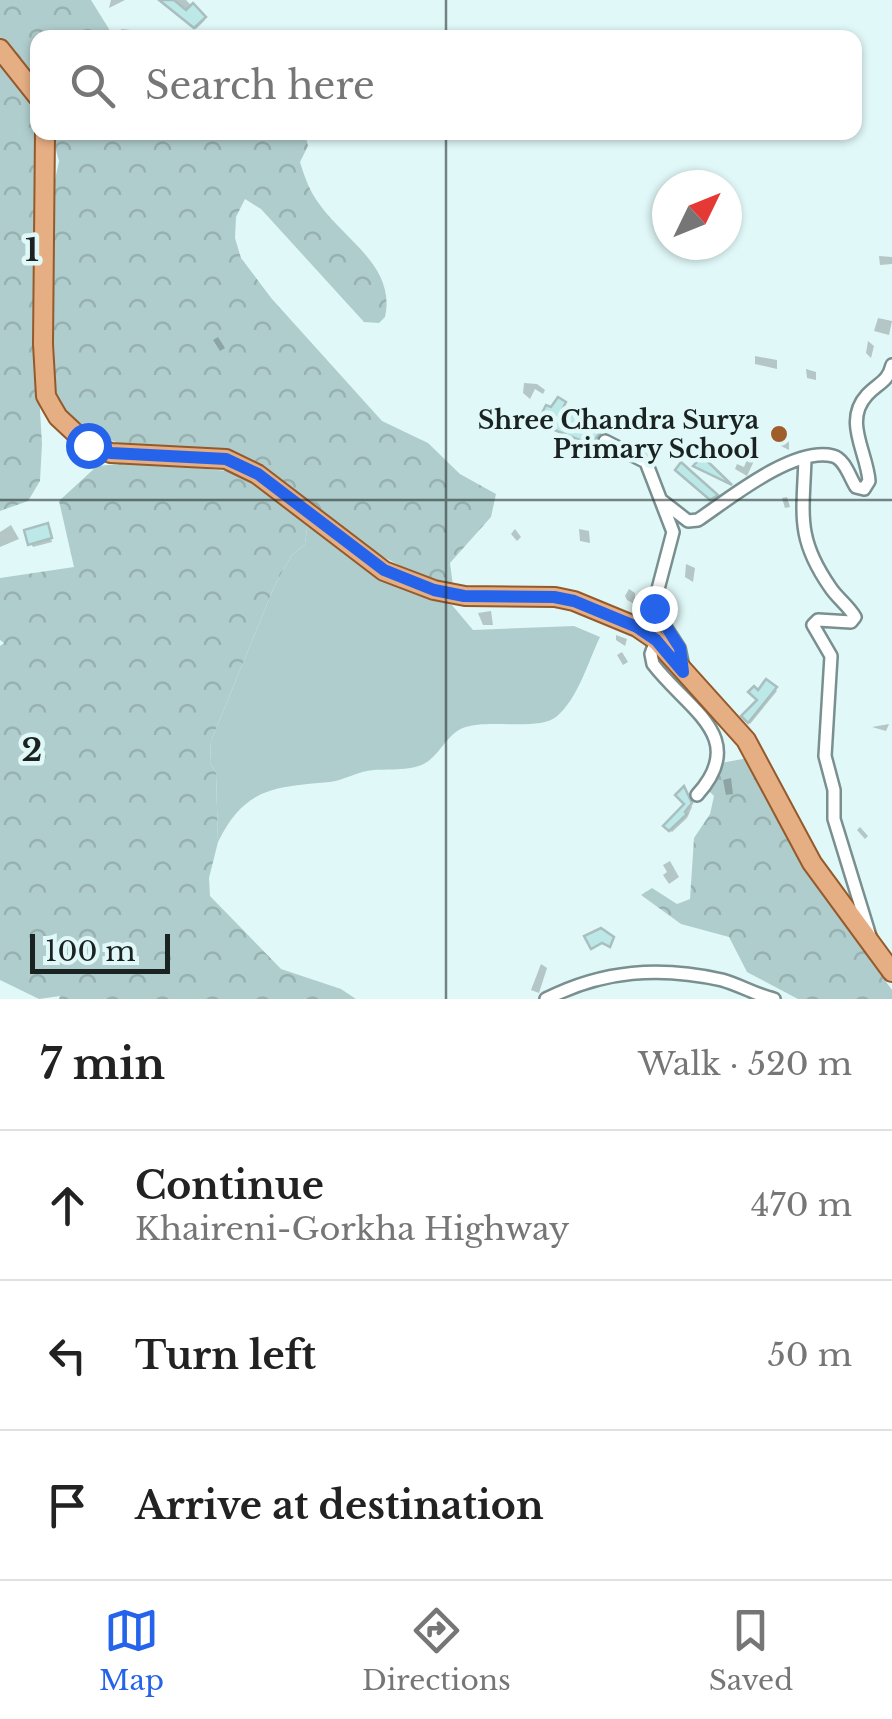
<!DOCTYPE html>
<html lang="en">
<head>
<meta charset="utf-8">
<style>
	body { margin:0; font-family:"Libre Baskerville",serif; background:#f2f2f2; color:#222 }
	.compass { position:absolute; left:652px; top:170px; width:90px; height:90px; border-radius:50%; background:#fff; box-shadow:0 2px 8px #0004; rotate:47deg }
	.scale { position:absolute; left:30px; bottom:25px; width:140px; box-sizing:border-box; padding-left:10px; border:5px solid #1a2222; border-top:0; font-size:28px; line-height:35px; white-space:nowrap; color:#1a2222; -webkit-text-stroke:8px #e1f8f8; paint-order:stroke }
	.stop { position:absolute; width:30px; height:30px; margin:-22px; border:8px solid #2563eb; border-radius:50%; background:#fff }
	.stop.end { background:#2563eb; border-color:#fff; box-shadow:0 2px 10px #0008 }
	.list { margin:0; padding:0; list-style:none }
	h2 { display:flex; justify-content:space-between; align-items:center; height:130px; margin:0; padding:0 40px; font-size:42px }
	h2 small { font-size:32px; font-weight:400; color:#767676 }
	.list li { display:grid; grid-template-columns:65px 1fr auto; gap:30px; align-items:center; box-sizing:border-box; height:150px; padding:0 40px; border-top:2px solid #e0e0e0 }
	.list b { display:block; font-size:38px; white-space:nowrap }
	.list p { margin:0; font-size:32px; white-space:nowrap; color:#767676 }
	.list em { font-size:32px; font-style:normal; color:#767676 }
	.icon { flex:none; width:55px; height:55px; fill:none; stroke:currentColor; stroke-width:2; stroke-linecap:round; stroke-linejoin:round }
	.map { position:relative; flex:none; width:892px; height:999px; overflow:hidden }
	.search { position:absolute; background:#fff; box-shadow:0 2px 8px #0004; left:30px; right:30px; top:30px; height:110px; display:flex; align-items:center; gap:25px; box-sizing:border-box; padding:0 35px; border-radius:20px; color:#767676; font-size:38px }
	.sheet { height:580px; background:#fff }
	nav { display:flex; justify-content:space-around; align-items:center; box-sizing:border-box; height:140px; border-top:2px solid #e0e0e0; background:#fff; font-size:28px; color:#767676 }
	nav a { display:grid; justify-items:center; gap:5px }
	nav .on { color:#2563eb }
	.map>svg:first-child { display:block }
	.grass { fill:#b0cdcd }
	.forest { fill:url(#forest-crowns) }
	.shadow { fill:#0003 }
	.building { fill:#bce8e8; stroke:#a9bfbf; stroke-width:2.5 }
	.lines { fill:none; stroke-linecap:round; stroke-linejoin:round }
	.minor-casing { stroke:#7a8f8f; stroke-width:16 }
	.primary-casing { stroke:#945a2b; stroke-width:22 }
	.minor { stroke:#fff; stroke-width:11 }
	.primary { stroke:#e6ae83; stroke-width:18 }
	.route { stroke:#2563eb; stroke-width:12 }
	.grid { fill:none; stroke:#1a2222; stroke-width:2.5; stroke-opacity:0.55 }
	.poi-dot { fill:#a05d2c; stroke:#e1f8f8; stroke-width:4 }
	.labels { text-anchor:middle; dominant-baseline:central; stroke-width:9; stroke-linejoin:round; paint-order:stroke }
	.poi-label { font-size:25px; font-weight:bold; fill:#1a2222; stroke:#e1f8f8; text-anchor:end }
	.grid-label { font-size:32px; text-anchor:middle; font-weight:bold; fill:#1a2222; stroke:#e1f8f8; stroke-width:9; stroke-linejoin:round; paint-order:stroke }
</style>
</head>
<body>
<div class="map">
<svg width="892" height="999" viewBox="0 0 892 999">
	<defs>
		<pattern id="forest-crowns" width="20" height="18" patternUnits="userSpaceOnUse" patternTransform="scale(2.5)"><rect width="20" height="18" fill="#b0cdcd"/><path d="M2 6a3 3 0 1 1 6 0M12 15a3 3 0 1 1 6 0" fill="none" stroke="#97b0b0"/></pattern>
	</defs>
	<rect width="100%" height="100%" fill="#e1f8f8"/>
	<path class="grass" d="M308,521L373,575L452,605L473,630L574,626L600,637C588,662 578,699 556,717C538,731 491,719 466,727C448,732 441,753 427,762C414,771 389,769 374,770C358,771 345,780 330,782C275,787 245,787 218,842L216,773L210,762L211,741L274,587L291,556L305,544Z"/>
	<path class="forest" d="M0,0H91L114,37L38,38L37,86L0,42Z
		M0,61L36,112L35,326L42,444L40,481L28,501L0,511Z
		M51,133H305L308,146L300,162C305,178 310,192 320,205C346,241 396,267 385,317L379,323L364,322L261,209L245,199L236,217L235,238L241,258L272,299L382,421L428,443L460,474L496,494L491,517L450,563L453,586L412,572L355,542L309,501L251,461L193,448L117,443L75,422L56,399L49,208L59,161Z
		M143,462L226,471L262,484L308,521L305,544L291,556L274,587L211,741L210,762L216,773L218,842L209,878L210,896L281,969L341,989L356,999H59L60,996L39,999L0,980V646L4,643L0,640V578L74,567L59,501L97,466Z
		M748,758C781,831 822,889 870,952L868,957L892,990V999H798L747,972L729,937L681,924L641,895L652,888L677,904L690,899L694,838L710,814L714,796L708,790L721,763Z"/>
	<path class="shadow" d="M111,0H125L109,8Z
		M167,0H186L205,20L196,29L166,4Z
		M121,29L131,30L133,38H123Z
		M854,66L860,69L861,79H854Z
		M879,256L892,257V264L880,265Z
		M878,318L892,321L889,335L874,331Z
		M218,337L225,348L220,351L213,340Z
		M868,341L874,346L871,358L866,353Z
		M755,356L777,360V369L755,364Z
		M806,369L816,372V380L807,378Z
		M524,383L537,384L545,390L543,394L535,389L530,399L523,393Z
		M565,404L563,411L603,428L597,448L557,431L558,422L545,413Z
		M776,435L789,442V450L775,443Z
		M748,457L754,461L747,476L735,469L737,464L744,467Z
		M787,497L790,507L785,508L782,498Z
		M11,525L19,539L0,547V532Z
		M515,529L521,537L517,541L511,534Z
		M579,529L589,531L590,543L580,541Z
		M49,530L52,542L33,547L31,544Z
		M686,564L695,568L693,582L685,577Z
		M629,589L635,593V599L645,610L627,600L625,596Z
		M491,611L493,625H483L478,613Z
		M616,635L627,639L625,646L616,640Z
		M622,652L628,662L623,665L617,655Z
		M775,689L777,691L750,724L744,717L760,701L759,694Z
		M889,724L886,731L872,727Z
		M731,778L733,794L726,795L723,780Z
		M683,790L692,807L687,818L672,832L668,829L686,804Z
		M860,827L868,836L865,839L857,830Z
		M670,861L679,877L669,884L663,875L667,872L663,865Z
		M541,964L547,968L539,993L531,990Z"/>
	<path class="building" d="M159,0H174L186,10L193,3L206,17L194,28Z
		M558,397L566,402L563,408L605,426L596,438L597,447L552,429L556,420L542,413L546,405L551,407Z
		M702,456L732,485L693,466Z
		M681,462L692,472L718,495L710,500L675,470Z
		M48,523L52,538L28,545L24,530Z
		M766,679L777,687L748,723L741,716L757,700L748,692L754,686L758,690Z
		M684,786L692,803L685,812L687,814L669,831L663,826L684,804L675,795Z
		M601,928L614,937L610,947L602,943L591,949L584,936Z"/>
	<g class="lines">
		<defs>
			<path id="minor" d="M605,441L646,462L673,532L653,608L679,648L683,667
				M805,459C803,515 796,538 830,587C837,598 848,605 855,617L851,622L818,620L813,625L831,656L825,756L834,790V819L870,936
				M661,500L688,521L698,520C729,499 794,446 833,456C845,459 850,478 856,487L864,489L869,481C867,452 843,421 867,395C878,383 888,382 892,365
				M656,640L651,654L653,664C687,709 750,737 697,795
				M546,999C603,970 660,966 722,980C740,985 756,995 774,999"/>
			<path id="primary" d="M0,49L38,97
				M45,132L43,344L46,396L51,405L58,417L88,445L111,453L226,459L257,474L384,571L434,590L465,596L555,597L574,601L637,627L656,640L746,740L812,863L892,972"/>
		</defs>
		<use href="#minor" class="minor-casing"/>
		<use href="#primary" class="primary-casing"/>
		<use href="#minor" class="minor"/>
		<use href="#primary" class="primary"/>
	</g>
	<g class="lines">
		<path class="route" d="M88,445L111,453L226,459L258,474L384,570L434,590L464,596L554,597L574,601L637,627L656,640L683,672L680,648L654,608"/>
	</g>
	<path class="grid" d="M446,0V38M446,132V999M0,500H892"/>
	<circle class="poi-dot" cx="779" cy="434" r="10"/>
	<g class="labels">
		<g class="poi-label">
			<text x="759" y="420">Shree Chandra Surya<tspan x="759" dy="29">Primary School</tspan></text>
		</g>
	</g>
	<g class="grid-label">
		<text x="32" y="261">1</text>
		<text x="32" y="761">2</text>
	</g>
</svg>
<svg class="compass" viewBox="-18 -18 36 36"><path d="M0-13l5 13h-10z" fill="#e53935"/><path d="M0 13l5-13h-10z" fill="#767676"/></svg>
<div class="scale">100 m</div>
<div class="stop" style="left:88px;top:445px"></div>
<div class="stop end" style="left:654px;top:608px"></div>
<div class="search"><svg class="icon" aria-label="search" viewBox="0 0 24 24"><circle cx="10" cy="10" r="6"/><path d="M15 15l6 6"/></svg>Search here</div>
</div>
<section class="sheet">
<h2>7 min<small>Walk · 520 m</small></h2>
<ul class="list">
<li><svg class="icon" aria-label="ahead" viewBox="0 0 24 24"><path d="M12 20V5M6 11l6-6 6 6"/></svg><div><b>Continue</b><p>Khaireni-Gorkha Highway</p></div><em>470 m</em></li>
<li><svg class="icon" aria-label="left" viewBox="0 0 24 24"><path d="M17 20v-9H6M10 6l-5 5 5 5"/></svg><div><b>Turn left</b></div><em>50 m</em></li>
<li><svg class="icon" aria-label="arrive" viewBox="0 0 24 24"><path d="M6 21V4h12l-3 4 3 4H6"/></svg><div><b>Arrive at destination</b></div></li>
</ul>
</section>
<nav>
<a class="on"><svg class="icon" aria-label="map" viewBox="0 0 24 24"><path d="M3 6l6-2 6 2 6-2v14l-6 2-6-2-6 2zM9 4v14M15 6v14"/></svg>Map</a>
<a><svg class="icon" aria-label="directions" viewBox="0 0 24 24"><path d="M12 3l9 9-9 9-9-9zM9 14v-3h6M13 9l2 2-2 2"/></svg>Directions</a>
<a><svg class="icon" aria-label="saved" viewBox="0 0 24 24"><path d="M7 4h10v16l-5-4-5 4z"/></svg>Saved</a>
</nav>
</body>
</html>
